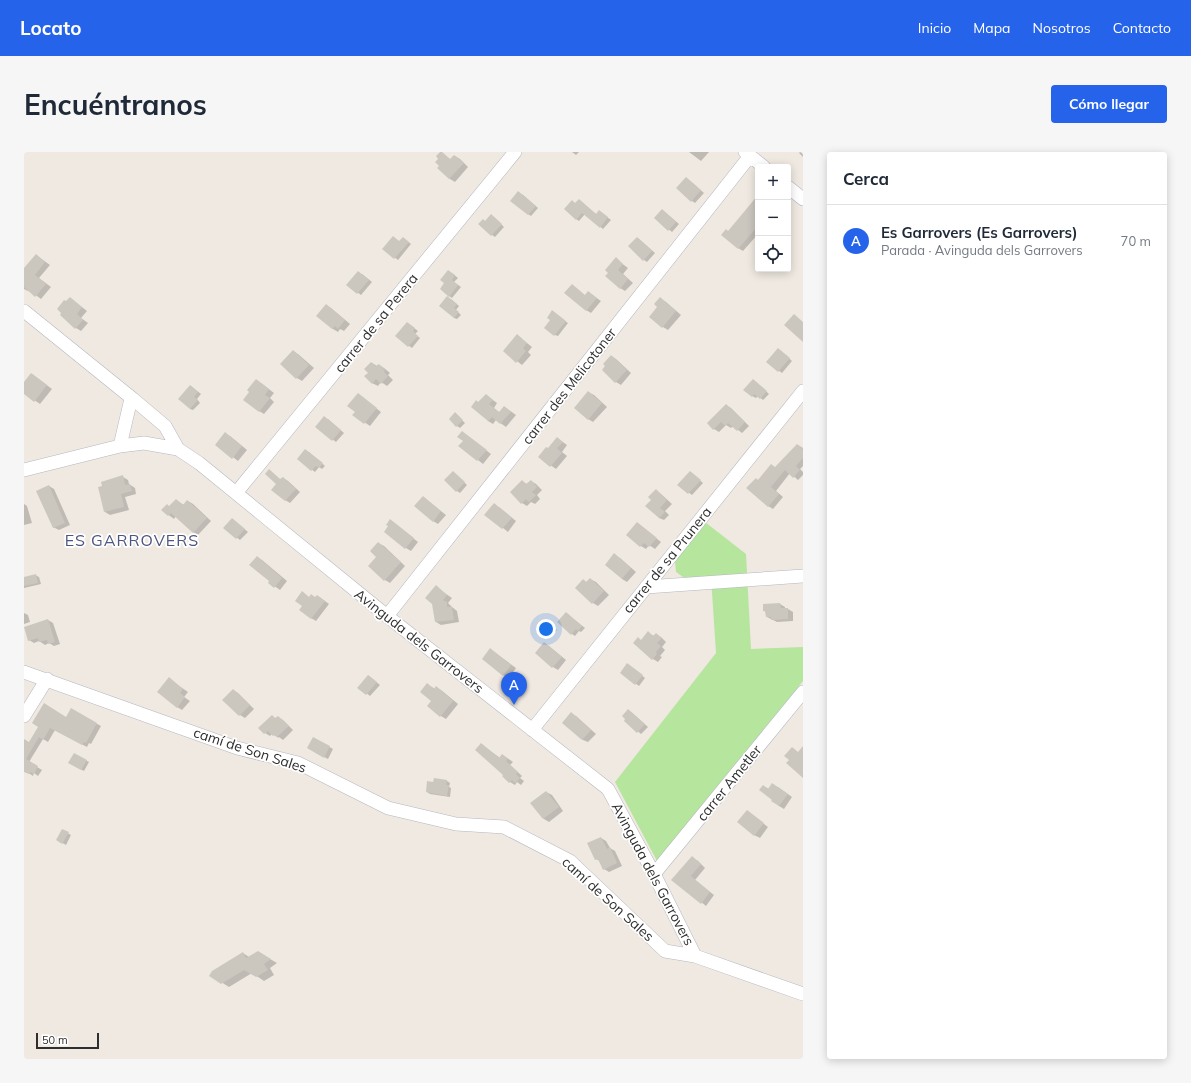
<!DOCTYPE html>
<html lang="es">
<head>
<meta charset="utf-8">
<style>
	body { margin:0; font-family:Mulish,sans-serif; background:#f6f6f7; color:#1f2937 }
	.controls { position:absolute; right:12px; top:12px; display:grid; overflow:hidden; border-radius:4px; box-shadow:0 2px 10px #0003 }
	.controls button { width:36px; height:36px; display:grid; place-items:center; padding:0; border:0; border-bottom:1px solid #e0e1e3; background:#fff; color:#1f2937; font:20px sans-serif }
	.scale { position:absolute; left:12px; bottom:10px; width:63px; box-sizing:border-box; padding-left:4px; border:2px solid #2e2e2e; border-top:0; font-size:11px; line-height:14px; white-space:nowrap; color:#2e2e2e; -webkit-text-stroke:3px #fff; paint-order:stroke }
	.you { position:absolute; left:522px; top:477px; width:14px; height:14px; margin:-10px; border:3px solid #fff; border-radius:50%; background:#1a73e8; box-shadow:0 0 0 6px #1a73e833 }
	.badge { display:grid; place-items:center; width:26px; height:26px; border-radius:50%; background:#2563eb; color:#fff; font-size:13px; font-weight:700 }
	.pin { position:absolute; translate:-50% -33px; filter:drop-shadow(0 1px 2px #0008) }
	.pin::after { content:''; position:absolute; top:21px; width:14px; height:12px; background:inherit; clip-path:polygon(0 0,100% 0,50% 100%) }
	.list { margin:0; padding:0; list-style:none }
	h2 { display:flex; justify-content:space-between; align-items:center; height:52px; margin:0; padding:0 16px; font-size:17px }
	h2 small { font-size:13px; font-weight:400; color:#747a83 }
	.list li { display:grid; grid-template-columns:26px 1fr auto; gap:12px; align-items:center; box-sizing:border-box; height:72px; padding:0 16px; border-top:1px solid #e0e1e3 }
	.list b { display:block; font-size:15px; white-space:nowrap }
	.list p { margin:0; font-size:13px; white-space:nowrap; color:#747a83 }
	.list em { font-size:13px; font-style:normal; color:#747a83 }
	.icon { flex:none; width:22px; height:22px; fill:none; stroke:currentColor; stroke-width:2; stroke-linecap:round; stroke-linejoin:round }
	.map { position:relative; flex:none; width:779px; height:907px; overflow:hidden; border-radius:4px }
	header { display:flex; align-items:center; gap:24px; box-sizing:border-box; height:56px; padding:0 20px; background:#2563eb; color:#fff }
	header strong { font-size:19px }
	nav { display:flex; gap:22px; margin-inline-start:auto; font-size:14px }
	.intro { display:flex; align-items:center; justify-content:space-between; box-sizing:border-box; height:96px; padding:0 24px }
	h1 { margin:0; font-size:28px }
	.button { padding:10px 18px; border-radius:4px; background:#2563eb; color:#fff; font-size:14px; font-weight:700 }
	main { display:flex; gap:24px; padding:0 24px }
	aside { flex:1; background:#fff; border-radius:4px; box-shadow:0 2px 10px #0003 }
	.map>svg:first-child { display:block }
	.green { fill:#b6e59e }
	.shadow { fill:#0003 }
	.building { fill:#cbc7bf }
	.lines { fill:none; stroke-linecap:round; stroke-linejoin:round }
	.minor-casing { stroke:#b4b7c1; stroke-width:14 }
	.minor { stroke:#fff; stroke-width:13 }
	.labels { text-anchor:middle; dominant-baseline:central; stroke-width:3.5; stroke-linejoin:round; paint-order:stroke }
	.street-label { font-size:14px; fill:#2e2e2e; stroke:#fff }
	.quarter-label { font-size:16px; letter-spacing:1px; fill:#4d5680; stroke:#fff }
</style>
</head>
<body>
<header>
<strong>Locato</strong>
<nav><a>Inicio</a><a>Mapa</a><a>Nosotros</a><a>Contacto</a></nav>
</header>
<div class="intro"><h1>Encuéntranos</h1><a class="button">Cómo llegar</a></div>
<main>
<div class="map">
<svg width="779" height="907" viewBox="0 0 779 907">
	<rect width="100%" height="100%" fill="#efe9e1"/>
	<path class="green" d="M681,370L722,402L727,497L779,495V529L633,709L591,630L692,501L687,425L662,427L652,420L651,409Z"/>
	<path class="shadow" d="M417,0L427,8L431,4L436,7L444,15L431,30L426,27L414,16L417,13Z
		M548,0H555L552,3Z
		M665,0H685L677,9Z
		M776,0H779V5L775,1Z
		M665,28L680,41L671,51L668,49Z
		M498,42L514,56L507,64L504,62Z
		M734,45V82L719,99L714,96L704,80Z
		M555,48L572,62L578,61L587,68L579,77L561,62L555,69L552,67V52Z
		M641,60L655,72L648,80L631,66Z
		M471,66L480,75L471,85L468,83L462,70Z
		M369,85L376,90L382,88L387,92L374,108L360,97Z
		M614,86L631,101L623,110L620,108Z
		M12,103L26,113L15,126L27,135L17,147L5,138L4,139L0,137V117Z
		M592,107L604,116L599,122L609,131L601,139L596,136L585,121Z
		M428,121L434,126L430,130L437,135L428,146L425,144Z
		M338,122L348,130L337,143L324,133Z
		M564,140L577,149L567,161L562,158Z
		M46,146L63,159L57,166L64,171L57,179L52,176L37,163L42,150Z
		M427,147L435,154L432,158L437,163L433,167L430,166Z
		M637,147L642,150L657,163L644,178L639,175L635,155Z
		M302,153L307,156L326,172L320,179L316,177L314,180L309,177L294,163Z
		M531,162L544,171L534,184L531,183Z
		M386,173L394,179L391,182L396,186L388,196L372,184Z
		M493,183L508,195L504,200L507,203L498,213L480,199Z
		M269,199L274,202L290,216L278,229L273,226Z
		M757,199L768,209L758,221L743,210Z
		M587,204L592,207L607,221L597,233L592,230L579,218Z
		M348,211L353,214L355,213L360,216L366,221L364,223L369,228L363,234L357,230L354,234L348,231L345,221Z
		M8,222L28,237L16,252L0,241V232Z
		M732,230L745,242L739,248L734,244L732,246L728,244Z
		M237,231L250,241L246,246L250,250L240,262L235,259Z
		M167,234L177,242L173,247L176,251L169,258L166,257Z
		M564,240L570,243L583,255L569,270L564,267Z
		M334,242L357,260L346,274L330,263L332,260Z
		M462,243L473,251L470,256L476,261L481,255L492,263L482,275L472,268L469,272L464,269L455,251Z
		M702,253L707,256L725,274L718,281L709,274L707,276L702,273L695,280L690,277L684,271Z
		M434,264L441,271L436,276L433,274Z
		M304,267L320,281L312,290L293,275Z
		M438,280L467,302L459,312L436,294L440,289Z
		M206,284L223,298L214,309L192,292Z
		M533,286L543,293L538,300L543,304L532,317L515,305L524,297Z
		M774,293L779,296V314L776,317L779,320V323L774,328L766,321L752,339L759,345L749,357L744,354L734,328L752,316Z
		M285,300L301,314L298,317L295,315L291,320L274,307Z
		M246,319L257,328L259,326L264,329L276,340L266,351L261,348L254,332Z
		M429,320L443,333L436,341L433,339Z
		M666,320L679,331L668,343L655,333Z
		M99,325L104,328L105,332L111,336L112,342L101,345L105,358L86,363L81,360L75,336Z
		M498,329L504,333L507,329L512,332L518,338L513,343L516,347L511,352L507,350L503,354L498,351Z
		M25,334L30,337L46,373L35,378L29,375Z
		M632,339L637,342L648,352L641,359L645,363L640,368L635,366L628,348Z
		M399,345L422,363L414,372L409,369Z
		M152,348L160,353L164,349L169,352L187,369L174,383L169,380L152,364L150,367L138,358L146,355Z
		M0,352L3,354L8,371L0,373Z
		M475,355L492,369L484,380L462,362Z
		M211,369L224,380L216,388L201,376Z
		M613,371L637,390L631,397L625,393L622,397L617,394Z
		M371,372L394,390L387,399L382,396Z
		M354,391L360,394L381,414L366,431L361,428L345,414L354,405Z
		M590,403L596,406L612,420L603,430L598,427Z
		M233,405L238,408L263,429L256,438L245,430L246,429Z
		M11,423L15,425L17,432L0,436V426Z
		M566,427L572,430L585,443L574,454L569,451L560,428L563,431Z
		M412,435L428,446L424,451L428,455L433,459L435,470L417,473L412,470Z
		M279,441L286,446H292L294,444L305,452L292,469L287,466L280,454Z
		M756,452L761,455V457H764L769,460V469L753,470L743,465L742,460L740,459Z
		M0,461L4,463L6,470L0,472Z
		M542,461L561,476L557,480L555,479L551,484L548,482Z
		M24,468L29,471L36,492L30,494L25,491L21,493L15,489L10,491L5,488Z
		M525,471L533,478L525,486L522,484Z
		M624,481L630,484L637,485L642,490L638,495L641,498L636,504L638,505L634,510L629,507L618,489Z
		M520,491L525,494L542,508L534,518L529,515Z
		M466,497L492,516L485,526L479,523Z
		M607,515L621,526L615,534L597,521Z
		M345,524L356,533L346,544L335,535Z
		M145,527L164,540L160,545L166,549L158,558L153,555Z
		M403,532L411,537L412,535L417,538L434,552L422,567L417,564L408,549Z
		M209,538L214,541L230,557L221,566L216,563Z
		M47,558L77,574L67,592L65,591L63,595L31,578L24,590L19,587L5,610L18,618L14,624L10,621L9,624L0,618V588L5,591L15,575L43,566Z
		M607,560L624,575L617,582L601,568Z
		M547,562L552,564L572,582L564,590L559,588L539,570Z
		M248,564L252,567L254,565L259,568L269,578L259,588L255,585V586L248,582L246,584L241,581Z
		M290,586L309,597L304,607L284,596Z
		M457,592L476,606L479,603L489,610L486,613L498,624L496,626L500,629L497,633L493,630L491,633L486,630Z
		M50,602L65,610L60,619L45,611Z
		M411,627L423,629L426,631L425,635L427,636L426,645L406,642L403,640L410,631Z
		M739,634L745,637L754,635L768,645L760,657L755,654Z
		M522,640L528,643L539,659L525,670L520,667L508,651Z
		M723,659L744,675L736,686L730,683Z
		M38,678L47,683L42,693L33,688Z
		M577,686L582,689L586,696L591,699L598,714L585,720L580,717L576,709L572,707Z
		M673,708L681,716L671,728L690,743L682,754L649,727Z
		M234,800L253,811L246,816L250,823L240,829L228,821L205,835L186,823L219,801L225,805Z"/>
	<path class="building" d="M416,0H418L426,7L430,3L440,11L425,27L413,16L415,14L411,10L414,7L412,4Z
		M662,25L677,38L667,50L652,36Z
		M494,39L512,54L504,63L486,49Z
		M734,43V74L714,97L697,83L702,77L704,79Z
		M555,47L572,62L575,58L584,65L576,76L558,61L552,68L540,57L548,48L551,51Z
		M638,57L652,70L644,79L630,66Z
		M467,62L478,72L467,84L454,72L459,67L461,69Z
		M369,84L375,89L379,85L385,90L370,107L358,97Z
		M613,85L628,99L619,109L604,94Z
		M12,102L21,110L11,123L22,132L11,145L0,135V116Z
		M592,105L599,112L594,118L604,127L596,137L581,124L584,121L581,118Z
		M424,118L431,123L428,128L434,133L425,145L416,137L420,131L416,128Z
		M334,119L345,128L333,142L322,133Z
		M548,132L561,143L564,139L573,146L562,159L540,141Z
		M423,144L433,152L430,156L435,160L430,166L415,154Z
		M46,145L58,155L53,162L59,168L51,177L36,163L37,161L33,157L40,148L42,149Z
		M636,145L652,159L638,176L625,165L633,155L630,152Z
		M302,152L321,168L314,177L311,174L308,177L292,164Z
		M528,158L542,169L530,184L520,176L526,168L523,166Z
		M770,162L779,170V190L760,173Z
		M383,170L391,176L389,179L394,184L384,195L371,184Z
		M493,182L503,191L499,196L502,199L492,211L479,199Z
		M754,196L766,206L754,220L742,210Z
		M269,198L285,213L272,227L256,212Z
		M587,203L603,218L591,231L578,218L581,214L579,212Z
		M347,210L352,214L355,212L361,218L360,220L364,224L357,232L352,227L348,232L340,224L344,221L340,217Z
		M7,221L23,233L10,250L0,242V230Z
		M232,227L245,237L241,243L246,246L235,260L219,248L225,240L223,238Z
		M729,227L743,239L736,247L730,242L728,245L719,238Z
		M166,233L174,240L170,245L174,248L166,257L154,247Z
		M564,239L578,251L564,268L550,256Z
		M334,241L353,256L340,272L328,263L331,260L323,254Z
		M462,242L469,248L465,252L475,260L480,254L487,260L476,272L468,265L464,269L447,255L452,248L454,250Z
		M702,252L721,270L713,279L704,271L701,274L697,270L689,278L683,271Z
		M431,260L439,268L432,275L425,267Z
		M300,264L317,278L308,289L291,275Z
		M438,279L463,298L453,309L434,294L439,289L433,285Z
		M201,280L218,294L208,307L191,293Z
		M533,285L539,290L533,296L538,301L526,315L514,305L522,295L524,296Z
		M773,292L779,297V306L772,314L776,318L769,326L761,318L747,335L755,342L744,355L722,336L732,326L734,328L747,312L751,315Z
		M281,297L299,311L295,316L292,314L287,319L273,307Z
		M245,317L256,327L259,325L272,337L261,349L247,338L252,332L241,322Z
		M429,319L441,330L432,340L420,328Z
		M666,319L677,328L664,342L653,333Z
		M99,323L101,333L106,332L108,339L97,342L100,355L80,360L74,335L78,334L77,330Z
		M498,328L502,332L507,328L513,335L508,340L512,343L505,350L502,347L497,352L486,340Z
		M25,333L41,371L29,376L12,339Z
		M632,337L643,348L636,356L641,360L635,366L621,354L627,348L624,345Z
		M399,344L417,359L409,370L390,354Z
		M152,347L159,353L163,348L183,366L169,381L147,361L144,364L137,358L143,352L145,354Z
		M470,351L488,366L478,377L460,363Z
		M208,366L221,377L212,387L199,376Z
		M366,367L390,386L381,397L360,380L364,374L362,373Z
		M613,370L633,386L625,395L620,391L616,395L602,383Z
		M354,390L377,410L360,429L344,414L352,405L346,399Z
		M590,401L607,416L598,427L581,413Z
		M233,404L258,426L250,436L244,431L245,429L225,413Z
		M12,422L14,431L0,434V425Z
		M566,426L580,439L568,452L551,436L559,427L562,430Z
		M412,433L423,443L419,448L423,450V455H428L430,468L411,470L408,452L401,446Z
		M278,439L285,445L287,442L291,445L293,443L301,449L287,467L275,458L278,454L271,449Z
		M756,451L757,456H764V467L747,468V465H742L741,459H739V452Z
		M542,460L558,474L554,479L552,477L547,483L533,470Z
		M24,467L31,490L24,492L23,488L15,490L14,486L4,489L0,475Z
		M522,468L530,475L522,485L513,479Z
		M624,479L629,484L632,481L638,486L633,491L637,494L632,500L633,502L628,508L609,491L614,485L617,488Z
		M520,490L538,505L528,516L511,501Z
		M466,496L487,513L479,524L458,507Z
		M603,511L619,523L611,533L596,521Z
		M344,523L353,530L342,543L333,536Z
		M145,525L159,537L156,541L161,545L153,556L133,540Z
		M403,531L410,537L412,534L429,549L416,565L403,554L407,549L396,540Z
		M209,537L226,553L215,564L198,548Z
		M20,551L42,565L47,556L73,571L62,591L60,590L58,593L26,576L19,588L15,585L2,607L14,614L10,622L6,620L5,622L0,620V587L5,590L14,575L8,571Z
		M604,557L621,572L613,581L600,569L601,567L598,564Z
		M547,560L567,578L558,588L538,571Z
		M248,563L251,566L254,564L265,574L253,585L250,583L249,584L244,579L240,582L234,576Z
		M289,585L306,594L300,606L283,596Z
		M457,591L475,606L478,602L484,607L482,609L494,620L492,622L496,626L491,631L488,628L485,631L478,624L479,623L451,598Z
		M779,594V626L762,611L765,608L760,604L768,595L774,600Z
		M50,601L63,608L57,618L44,611Z
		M410,626L423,628L422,633H425L423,644L402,640L403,629L409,630Z
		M748,631L764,642L755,654L747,649L748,648L735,638L739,633L744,637Z
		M522,639L535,655L519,667L506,651Z
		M723,658L740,671L730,684L713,670Z
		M38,677L45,680L38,692L32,688Z
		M577,685L583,697L586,695L593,711L579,718L574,707L571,708L563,691Z
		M668,704L677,712L667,724L686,740L677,752L647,728Z
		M234,799L247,807L240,812L244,818L232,825L220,818L197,832L185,824L188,819L219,800L222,806Z"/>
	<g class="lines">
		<defs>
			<path id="minor" d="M721,0L740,15
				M764,35L779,47
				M0,159L109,247L106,251L96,294
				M109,247L141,274L154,297
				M0,318L96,294L120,291L154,297L175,311L363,464L584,637L630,722L671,804
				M212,341L491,0
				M622,435L779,424
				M363,464L726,4
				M0,520L213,596L274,611L364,656L432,672L480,675L546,709L641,799L671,804L779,842
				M0,564L23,527
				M508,578L779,239
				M630,722L779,540"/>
		</defs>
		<use href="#minor" class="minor-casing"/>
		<use href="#minor" class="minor"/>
	</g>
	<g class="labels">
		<g class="street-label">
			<text transform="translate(352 171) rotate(-51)">carrer de sa Perera</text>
			<text transform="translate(545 234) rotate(-52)">carrer des Melicotoner</text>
			<text transform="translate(643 408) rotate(-51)">carrer de sa Prunera</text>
			<text transform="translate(395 489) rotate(38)">Avinguda dels Garrovers</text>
			<text transform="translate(226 598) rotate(18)">camí de Son Sales</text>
			<text transform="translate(705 631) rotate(-51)">carrer Ametler</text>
			<text transform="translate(629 722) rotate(62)">Avinguda dels Garrovers</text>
			<text transform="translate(584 747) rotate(42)">camí de Son Sales</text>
		</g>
		<g class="quarter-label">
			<text x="108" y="388">ES GARROVERS</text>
		</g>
	</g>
</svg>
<div class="controls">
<button>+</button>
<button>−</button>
<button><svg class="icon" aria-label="locate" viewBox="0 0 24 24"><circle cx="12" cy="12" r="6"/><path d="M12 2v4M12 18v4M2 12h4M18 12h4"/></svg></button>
</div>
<div class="scale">50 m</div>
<div class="you"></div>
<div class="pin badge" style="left:490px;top:553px">A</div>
</div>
<aside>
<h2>Cerca<small></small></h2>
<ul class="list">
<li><span class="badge">A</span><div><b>Es Garrovers (Es Garrovers)</b><p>Parada · Avinguda dels Garrovers</p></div><em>70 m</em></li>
</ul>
</aside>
</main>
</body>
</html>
